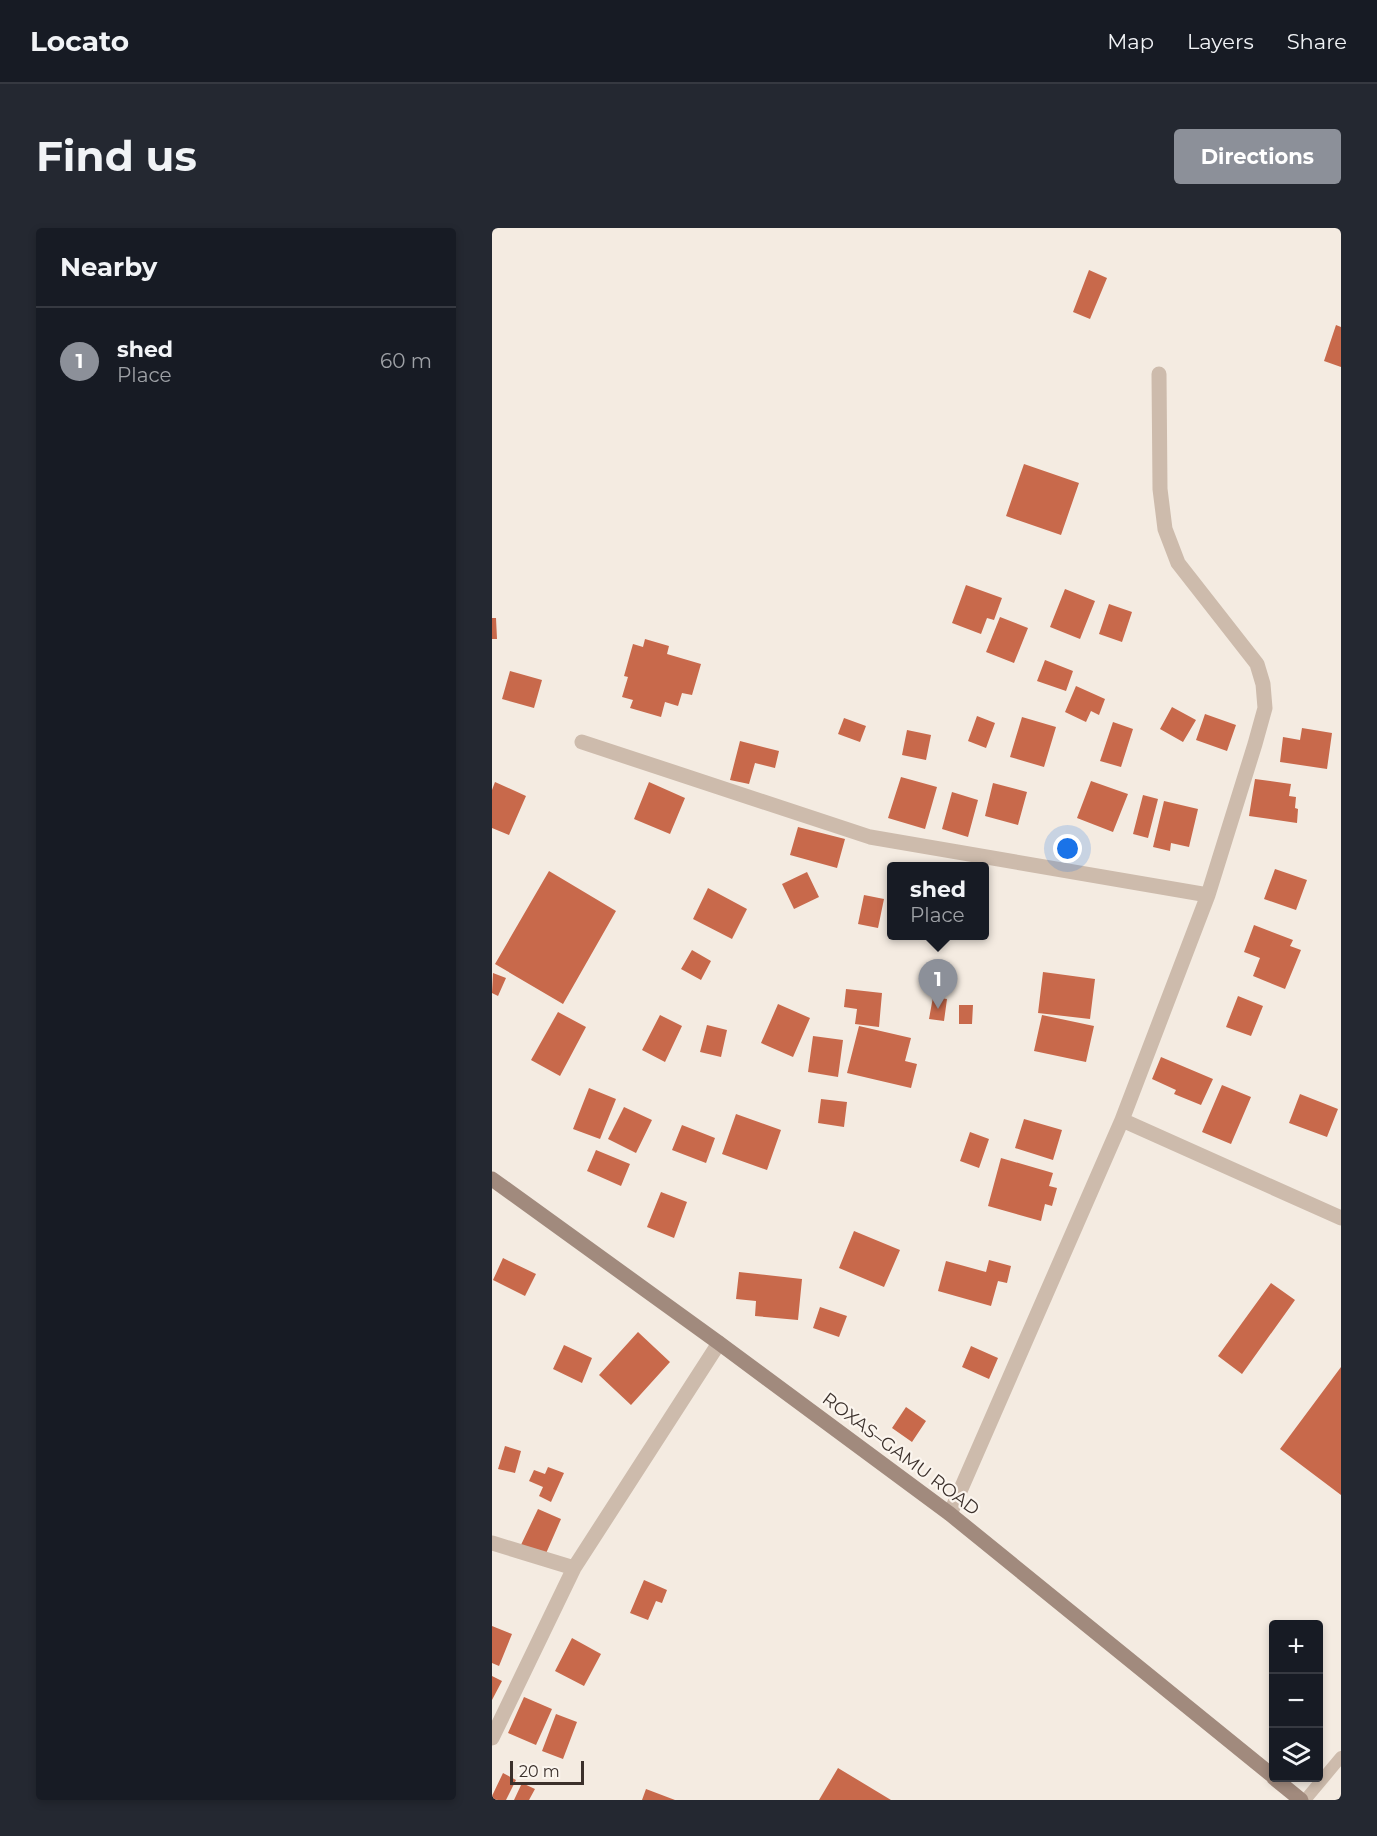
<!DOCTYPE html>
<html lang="en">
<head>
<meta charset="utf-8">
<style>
	body { margin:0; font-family:Montserrat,sans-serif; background:#242831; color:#f1f3f6 }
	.controls { position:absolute; right:18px; bottom:18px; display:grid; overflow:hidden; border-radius:6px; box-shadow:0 3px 9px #0003 }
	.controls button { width:54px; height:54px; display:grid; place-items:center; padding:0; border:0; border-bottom:2px solid #363941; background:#171b24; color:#f1f3f6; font:30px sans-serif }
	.scale { position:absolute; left:18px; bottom:15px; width:74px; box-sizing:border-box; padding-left:6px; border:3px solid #3b302b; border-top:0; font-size:16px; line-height:21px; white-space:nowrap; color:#3b302b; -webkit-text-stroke:4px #fbf5ee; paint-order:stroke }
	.you { position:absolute; left:576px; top:621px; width:21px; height:21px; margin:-15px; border:4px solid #fff; border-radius:50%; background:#1a73e8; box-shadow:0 0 0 9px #1a73e833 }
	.badge { display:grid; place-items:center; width:39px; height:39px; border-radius:50%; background:#8c9099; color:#fff; font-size:20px; font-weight:700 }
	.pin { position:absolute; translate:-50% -50px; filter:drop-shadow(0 2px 3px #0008) }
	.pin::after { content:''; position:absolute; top:32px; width:21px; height:18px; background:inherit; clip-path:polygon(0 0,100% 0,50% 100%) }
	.popup { position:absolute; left:395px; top:634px; width:102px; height:78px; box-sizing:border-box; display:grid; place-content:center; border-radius:6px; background:#171b24; filter:drop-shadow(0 2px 4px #0005); font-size:20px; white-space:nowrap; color:#9ea1a6 }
	.popup b { font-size:22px; color:#f1f3f6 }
	.popup::after { content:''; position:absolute; left:50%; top:100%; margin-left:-12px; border:12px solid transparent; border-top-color:#171b24 }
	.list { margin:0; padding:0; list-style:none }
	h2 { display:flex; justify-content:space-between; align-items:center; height:78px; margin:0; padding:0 24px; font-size:26px }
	h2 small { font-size:20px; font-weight:400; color:#9ea1a6 }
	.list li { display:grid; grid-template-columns:39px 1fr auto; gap:18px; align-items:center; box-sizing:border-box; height:108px; padding:0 24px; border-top:2px solid #363941 }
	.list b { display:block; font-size:22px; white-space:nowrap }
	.list p { margin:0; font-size:20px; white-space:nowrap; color:#9ea1a6 }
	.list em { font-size:20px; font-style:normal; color:#9ea1a6 }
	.icon { flex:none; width:33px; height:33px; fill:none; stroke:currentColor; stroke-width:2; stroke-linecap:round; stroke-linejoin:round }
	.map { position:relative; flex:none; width:849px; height:1572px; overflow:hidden; border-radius:6px }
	header { display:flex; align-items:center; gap:36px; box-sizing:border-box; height:84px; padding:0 30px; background:#171b24; border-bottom:2px solid #363941 }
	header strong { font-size:28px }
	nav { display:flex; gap:33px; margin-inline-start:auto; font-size:21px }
	.intro { display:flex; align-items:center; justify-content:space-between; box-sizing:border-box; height:144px; padding:0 36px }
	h1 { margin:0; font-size:42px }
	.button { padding:15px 27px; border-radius:6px; background:#8c9099; color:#fff; font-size:21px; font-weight:700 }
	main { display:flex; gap:36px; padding:0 36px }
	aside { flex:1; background:#171b24; border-radius:6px; box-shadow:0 3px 9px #0003 }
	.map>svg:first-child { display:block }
	.building { fill:#c8694b }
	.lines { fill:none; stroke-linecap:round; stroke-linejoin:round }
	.service { stroke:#cdbbac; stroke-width:12 }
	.minor { stroke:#cdbbac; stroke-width:15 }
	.secondary { stroke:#a18a7d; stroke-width:15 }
	.labels { text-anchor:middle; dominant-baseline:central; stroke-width:4.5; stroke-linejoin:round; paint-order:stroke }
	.street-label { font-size:18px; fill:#3b302b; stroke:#fbf5ee }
</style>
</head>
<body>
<header>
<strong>Locato</strong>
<nav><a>Map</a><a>Layers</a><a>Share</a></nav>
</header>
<div class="intro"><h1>Find us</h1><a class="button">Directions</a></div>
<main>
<aside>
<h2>Nearby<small></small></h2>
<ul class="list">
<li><span class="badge">1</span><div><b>shed</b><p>Place</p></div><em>60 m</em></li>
</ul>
</aside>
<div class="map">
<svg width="849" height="1572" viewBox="0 0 849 1572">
	<rect width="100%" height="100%" fill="#f4ebe1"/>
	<path class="building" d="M597,42L615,50L598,91L581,84Z
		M844,97L849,99V139L832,133Z
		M532,236L587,255L569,307L514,288Z
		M474,357L510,370L502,392L495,390L489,406L460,395Z
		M573,361L603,373L588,411L558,399Z
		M617,376L640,384L630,414L607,406Z
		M508,389L536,400L522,435L494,424Z
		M0,390H4L5,411H0Z
		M153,411L177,418L175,426L209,436L200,467L190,465L186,478L173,474L169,489L138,480L141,472L130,469L136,449L132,448L141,416L151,419Z
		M553,432L581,443L574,463L545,453Z
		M18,443L50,452L42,480L10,471Z
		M584,458L613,471L607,487L599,483L594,494L573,484Z
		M680,479L704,492L691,514L668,501Z
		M713,486L744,497L735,523L704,512Z
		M485,488L503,495L494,520L476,513Z
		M530,489L564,499L552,539L518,529Z
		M352,490L374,498L368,514L346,506Z
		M621,494L641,501L629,539L608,533Z
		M810,500L840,505L835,541L788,534L791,509L808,512Z
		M415,502L439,507L434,532L410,527Z
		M248,513L287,523L283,540L263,535L257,556L238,552Z
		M409,549L445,559L433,601L396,590Z
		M763,551L799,556L797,568L804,569L803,580L806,581L805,595L757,588Z
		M599,553L636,566L621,604L585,590Z
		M3,554L34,568L17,607L0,600V562Z
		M157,554L193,570L178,606L142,591Z
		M501,555L535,564L526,597L493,588Z
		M460,564L486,572L476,609L450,601Z
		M651,567L666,571L656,610L641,606Z
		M672,573L706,581L697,619L679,615L678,623L661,619Z
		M306,599L353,611L345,640L298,627Z
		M783,641L815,652L804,682L772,671Z
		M57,643L124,683L71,776L3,736Z
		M315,644L327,669L302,681L290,656Z
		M216,660L255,681L240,711L201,691Z
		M372,667L392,671L386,700L366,696Z
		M762,697L801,712L798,718L809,722L793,761L761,748L768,730L752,724Z
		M200,722L219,733L209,752L189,741Z
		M551,744L603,751L598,791L546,785Z
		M1,745L14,750L6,768L0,765Z
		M354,761L390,765L387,799L363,796L365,781L352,779Z
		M746,768L771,778L759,808L734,799Z
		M441,769L455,771L452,793L437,791Z
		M286,776L318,790L301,829L269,815Z
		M467,777H481L480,796H467Z
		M66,784L94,799L68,848L39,832Z
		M168,787L190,798L173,834L150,822Z
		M550,787L602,798L594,834L542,823Z
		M215,797L235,802L229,829L208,824Z
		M367,798L419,810L413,833L425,836L419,860L355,845Z
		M321,808L351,812L346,849L316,844Z
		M669,829L721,851L709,877L682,866L684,862L660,851Z
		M730,857L759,869L739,916L710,904Z
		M97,860L124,871L108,911L81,901Z
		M808,866L846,881L835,909L797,895Z
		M329,871L355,874L352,899L326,895Z
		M132,879L160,892L144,925L116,911Z
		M244,886L289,902L275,942L230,926Z
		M532,891L570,902L561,932L523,920Z
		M190,897L223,910L214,935L180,922Z
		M478,904L497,911L487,940L468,933Z
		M104,922L138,936L129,958L95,943Z
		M509,930L561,945L557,958L565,960L560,978L553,976L549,993L496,978Z
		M169,964L195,974L182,1010L155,999Z
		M362,1003L408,1022L392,1059L347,1040Z
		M11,1030L44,1046L33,1068L1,1052Z
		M497,1032L519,1038L515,1055L506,1053L499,1078L446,1063L454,1033L494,1044Z
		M247,1044L310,1051L306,1092L263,1088L264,1073L244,1071Z
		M779,1055L803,1072L750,1146L726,1128Z
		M328,1079L355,1088L347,1109L321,1100Z
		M146,1104L178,1134L139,1177L107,1147Z
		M72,1117L100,1130L90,1155L61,1141Z
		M479,1118L506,1130L497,1151L470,1139Z
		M849,1139V1267L788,1221Z
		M414,1179L434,1193L420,1214L400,1200Z
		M13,1218L29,1223L23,1245L6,1241Z
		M56,1239L72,1245L59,1274L47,1268L51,1259L37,1253L42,1242L53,1246Z
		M46,1281L69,1291L52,1330L28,1319Z
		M152,1352L175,1362L170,1375L164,1373L156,1392L138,1385Z
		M0,1398L20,1406L7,1438L0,1435Z
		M80,1410L109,1426L92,1458L63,1443Z
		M0,1448L10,1453L0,1472Z
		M32,1469L60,1481L44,1517L16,1505Z
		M64,1486L85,1494L71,1531L50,1523Z
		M346,1540L399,1572H327Z
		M11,1545L24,1552L14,1572H0V1568Z
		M30,1555L43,1561L37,1572H22Z
		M154,1561L183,1572H150Z"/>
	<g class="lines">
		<path class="service" d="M813,1572L849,1529"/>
		<path class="minor" d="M90,514L378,609L716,667
			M630,892L716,667L763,516L773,480L771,456L765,436L686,335L673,301L668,261L667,146
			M458,1286L630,892L849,990
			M0,1315L82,1340
			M0,1510L82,1340L227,1115"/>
		<path class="secondary" d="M0,951L227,1115L458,1286L782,1549
			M782,1550L809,1572"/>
	</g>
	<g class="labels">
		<g class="street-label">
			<text transform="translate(409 1226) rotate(37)">ROXAS–GAMU ROAD</text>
		</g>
	</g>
</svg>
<div class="controls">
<button>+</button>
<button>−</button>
<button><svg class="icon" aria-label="layers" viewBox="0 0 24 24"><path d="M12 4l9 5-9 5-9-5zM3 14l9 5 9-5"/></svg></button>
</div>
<div class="scale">20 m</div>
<div class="you"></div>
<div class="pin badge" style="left:446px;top:781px">1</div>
<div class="popup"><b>shed</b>Place</div>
</div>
</main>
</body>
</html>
